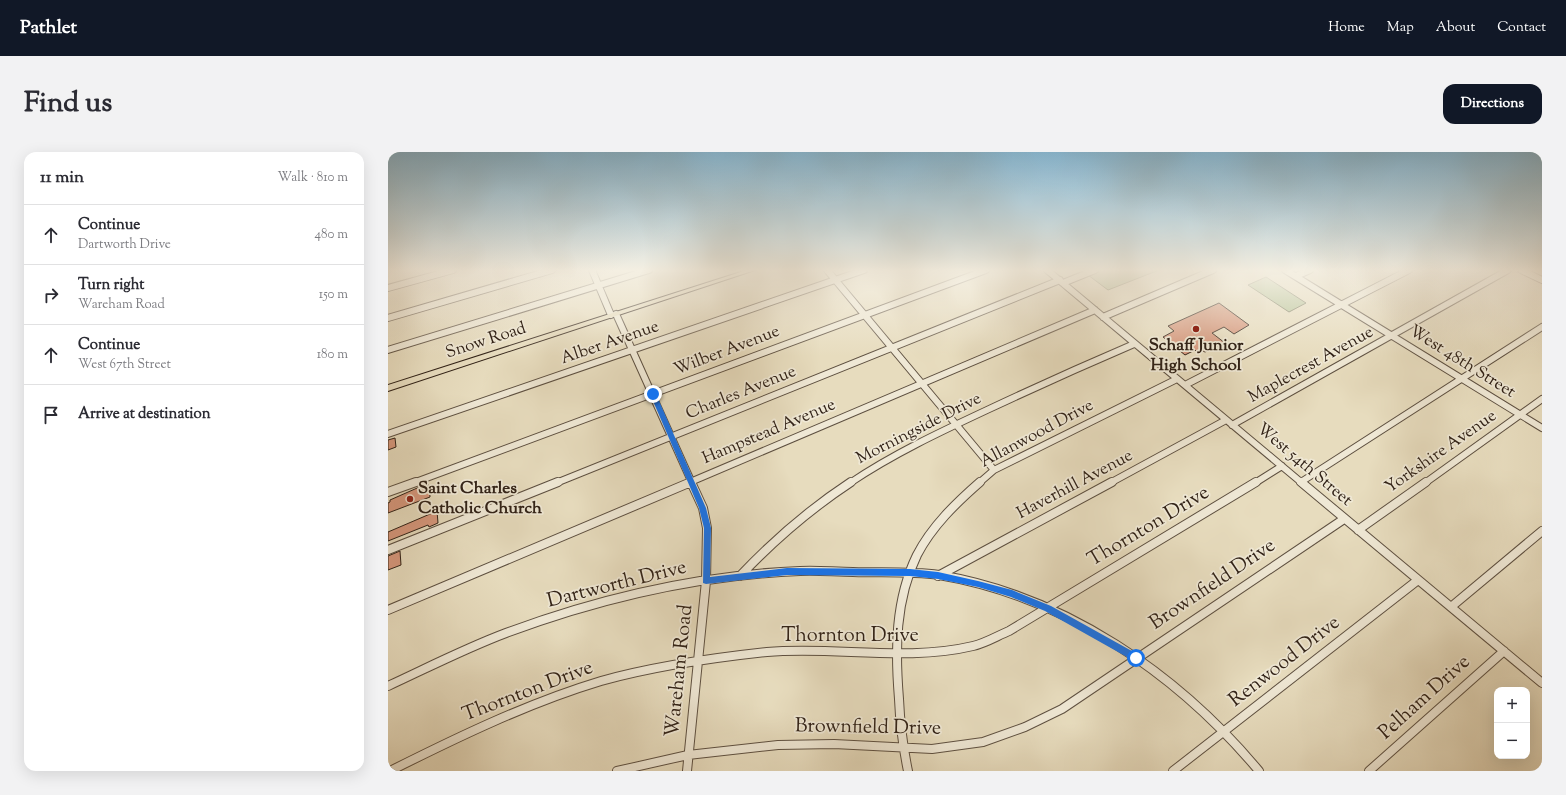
<!DOCTYPE html>
<html lang="en">
<head>
<meta charset="utf-8">
<style>
	body { margin:0; font-family:"Sorts Mill Goudy",serif; background:#f2f2f3; color:#2b2b33 }
	.controls { position:absolute; right:12px; bottom:12px; display:grid; overflow:hidden; border-radius:8px; box-shadow:0 4px 16px #0002 }
	.controls button { width:36px; height:36px; display:grid; place-items:center; padding:0; border:0; border-bottom:1px solid #e1e1e2; background:#fff; color:#2b2b33; font:20px sans-serif }
	.stop { position:absolute; width:12px; height:12px; margin:-9px; border:3px solid #1a73e8; border-radius:50%; background:#fff }
	.stop.end { background:#1a73e8; border-color:#fff; box-shadow:0 1px 4px #0008 }
	.list { margin:0; padding:0; list-style:none }
	h2 { display:flex; justify-content:space-between; align-items:center; height:52px; margin:0; padding:0 16px; font-size:17px }
	h2 small { font-size:13px; font-weight:400; color:#7c7c81 }
	.list li { display:grid; grid-template-columns:26px 1fr auto; gap:12px; align-items:center; box-sizing:border-box; height:60px; padding:0 16px; border-top:1px solid #e1e1e2 }
	.list b { display:block; font-size:15px; white-space:nowrap }
	.list p { margin:0; font-size:13px; white-space:nowrap; color:#7c7c81 }
	.list em { font-size:13px; font-style:normal; color:#7c7c81 }
	.icon { flex:none; width:22px; height:22px; fill:none; stroke:currentColor; stroke-width:2; stroke-linecap:round; stroke-linejoin:round }
	.map { position:relative; flex:none; width:1154px; height:619px; overflow:hidden; border-radius:12px }
	header { display:flex; align-items:center; gap:24px; box-sizing:border-box; height:56px; padding:0 20px; background:#111827; color:#fff }
	header strong { font-size:19px }
	nav { display:flex; gap:22px; margin-inline-start:auto; font-size:14px }
	.intro { display:flex; align-items:center; justify-content:space-between; box-sizing:border-box; height:96px; padding:0 24px }
	h1 { margin:0; font-size:28px }
	.button { padding:10px 18px; border-radius:12px; background:#111827; color:#fff; font-size:14px; font-weight:700 }
	main { display:flex; gap:24px; padding:0 24px }
	aside { flex:1; background:#fff; border-radius:12px; box-shadow:0 4px 16px #0002 }
	.map>svg:first-child { display:block }
	.green { fill:#b2c194; stroke:#727256 }
	.building { fill:#d7987d; stroke:#312217 }
	.lines { fill:none; stroke-linecap:round; stroke-linejoin:round }
	.minor-far1-casing { stroke:#5e5041; stroke-width:8 }
	.minor-casing { stroke:#5e5041; stroke-width:10 }
	.major-casing { stroke:#312217; stroke-width:2 }
	.minor-far1 { stroke:#efe8d5; stroke-width:6 }
	.minor { stroke:#efe8d5; stroke-width:8 }
	.major { fill:#e7dcbe; fill-rule:evenodd }
	.route { fill:#1a73e8 }
	.poi-dot { fill:#8f2418; stroke:#efe8d5; stroke-width:1.5 }
	.labels { text-anchor:middle; dominant-baseline:central; stroke-width:3.5; stroke-linejoin:round; paint-order:stroke }
	.street-label { font-size:17px; fill:#312217; stroke:#efe8d5 }
	.poi-label { font-size:17px; font-weight:bold; fill:#312217; stroke:#efe8d5 }
	.near-street-label { font-size:20px; fill:#312217; stroke:#efe8d5 }
</style>
</head>
<body>
<header>
<strong>Pathlet</strong>
<nav><a>Home</a><a>Map</a><a>About</a><a>Contact</a></nav>
</header>
<div class="intro"><h1>Find us</h1><a class="button">Directions</a></div>
<main>
<aside>
<h2>11 min<small>Walk · 810 m</small></h2>
<ul class="list">
<li><svg class="icon" aria-label="ahead" viewBox="0 0 24 24"><path d="M12 20V5M6 11l6-6 6 6"/></svg><div><b>Continue</b><p>Dartworth Drive</p></div><em>480 m</em></li>
<li><svg class="icon" aria-label="right" viewBox="0 0 24 24"><path d="M7 20v-9h11M14 6l5 5-5 5"/></svg><div><b>Turn right</b><p>Wareham Road</p></div><em>150 m</em></li>
<li><svg class="icon" aria-label="ahead" viewBox="0 0 24 24"><path d="M12 20V5M6 11l6-6 6 6"/></svg><div><b>Continue</b><p>West 67th Street</p></div><em>180 m</em></li>
<li><svg class="icon" aria-label="arrive" viewBox="0 0 24 24"><path d="M6 21V4h12l-3 4 3 4H6"/></svg><div><b>Arrive at destination</b></div></li>
</ul>
</aside>
<div class="map">
<svg width="1154" height="619" viewBox="0 0 1154 619">
	<rect width="100%" height="100%" fill="#e7dcbe"/>
	<filter id="stains"><feTurbulence type="fractalNoise" baseFrequency=".005" numOctaves="4"/><feColorMatrix values="0 0 0 0 .2 0 0 0 0 .09 0 0 0 0 .02 0 0 0 .5 -.17"/></filter>
	<radialGradient id="worn" r=".72"><stop offset=".6" stop-color="#630" stop-opacity="0"/><stop offset="1" stop-color="#630" stop-opacity=".3"/></radialGradient>
	<path class="green" d="M712,118H771L720,138L700,123Z
		M878,125L918,151L901,160L860,133Z"/>
	<path class="building" d="M831,151L861,173L846,182L836,175L824,181L837,191L817,200L815,199L810,201L807,198L797,203L775,185L786,179L780,174Z
		M7,286L8,295L0,298V288Z
		M36,333H41L42,345L0,361V351L2,350V348Z
		M49,359L50,371L41,375L40,373L0,389V380Z
		M12,399L13,413L0,418V404Z"/>
	<g class="lines">
		<defs>
			<path id="minor-far1" d="M204,118L223,163
				M439,118L606,318
				M659,118L914,331
				M897,118L1154,276
				M1133,118L1154,128
				M908,124L922,118
				M675,131L707,118
				M0,136L65,118
				M228,162L304,331
				M715,165L825,118
				M0,166L164,118
				M0,198L261,118
				M797,233L1021,118
				M844,273L1120,118
				M0,282L476,118
				M913,330L1154,175
				M25,331L598,118
				M168,331L672,128
				M300,331L707,158
				M462,331C505,302 552,280 599,258C648,235 697,213 746,192
				M591,331L606,318L789,227
				M722,331L838,268
				M867,331L894,314
				M1037,331L1154,247"/>
			<path id="minor" d="M913,330L1154,531
				M0,340L28,330
				M970,378L1038,330
				M0,398L170,330
				M352,424C386,388 422,357 463,330
				M550,424L724,330
				M1063,455L1154,379
				M0,458L303,330
				M0,534C39,516 78,496 118,481C212,446 311,423 412,419C430,418 447,420 465,420C494,421 522,419 551,423C677,444 790,522 871,619
				M2,619C70,585 140,551 213,529C267,514 323,506 379,500C447,494 518,510 585,494C598,491 609,484 621,479L868,330
				M229,619L300,603L390,593L446,592L544,597L595,590L637,575L674,557L956,367
				M299,619L318,429L319,376L315,356L303,330
				M520,619C515,595 512,571 511,547C507,498 507,448 529,403C544,374 568,351 592,330
				M785,619L1030,428
				M981,619L1116,499"/>
			<path id="major" d="M359,118H367L0,239V233Z"/>
		</defs>
		<use href="#minor-far1" class="minor-far1-casing"/>
		<use href="#minor" class="minor-casing"/>
		<use href="#major" class="major-casing"/>
		<use href="#minor-far1" class="minor-far1"/>
		<use href="#minor" class="minor"/>
		<use href="#major" class="major"/>
	</g>
	<linearGradient id="sky" x2="0" y2="1"><stop stop-color="#87b7d2"/><stop offset="0.58" stop-color="#f4efe2"/><stop offset="1" stop-color="#f4efe2" stop-opacity="0"/></linearGradient>
	<rect width="1154" height="204" fill="url(#sky)"/>
	<path class="route" d="M265,240L268,242L318,356L323,376L322,425L399,416L522,417L550,420L590,429L624,438L663,454L751,503V509H746L657,459L623,445L590,435L550,427L522,424L399,423L318,432L315,431L316,376L311,356L262,242Z"/>
	<g class="poi-dot">
		<circle cx="808" cy="177" r="4"/>
		<circle cx="22" cy="347" r="4"/>
	</g>
	<g class="labels">
		<g class="street-label">
			<text transform="translate(98 189) rotate(-18)">Snow Road</text>
			<text transform="translate(222 191) rotate(-19)">Alber Avenue</text>
			<text transform="translate(339 199) rotate(-21)">Wilber Avenue</text>
			<text transform="translate(1074 210) rotate(32)">West 48th Street</text>
			<text transform="translate(923 213) rotate(-29)">Maplecrest Avenue</text>
			<text transform="translate(353 241) rotate(-22)">Charles Avenue</text>
			<text transform="translate(531 277) rotate(-27)">Morningside Drive</text>
			<text transform="translate(381 280) rotate(-23)">Hampstead Avenue</text>
			<text transform="translate(649 282) rotate(-28)">Allanwood Drive</text>
			<text transform="translate(1053 300) rotate(-35)">Yorkshire Avenue</text>
			<text transform="translate(916 313) rotate(40)">West 54th Street</text>
			<text transform="translate(687 333) rotate(-28)">Haverhill Avenue</text>
		</g>
		<g class="poi-label">
			<text x="808" y="194">Schaff Junior<tspan x="808" dy="20">High School</tspan></text>
			<text x="30" y="337" text-anchor="start">Saint Charles<tspan x="30" dy="20">Catholic Church</tspan></text>
		</g>
		<g class="near-street-label">
			<text transform="translate(761 375) rotate(-31)">Thornton Drive</text>
			<text transform="translate(229 433) rotate(-14)">Dartworth Drive</text>
			<text transform="translate(825 433) rotate(-34)">Brownfield Drive</text>
			<text x="462" y="484">Thornton Drive</text>
			<text transform="translate(897 510) rotate(-38)">Renwood Drive</text>
			<text transform="translate(292 519) rotate(-84)">Wareham Road</text>
			<text transform="translate(140 540) rotate(-21)">Thornton Drive</text>
			<text transform="translate(1037 546) rotate(-42)">Pelham Drive</text>
			<text transform="translate(480 576) rotate(1)">Brownfield Drive</text>
		</g>
	</g>
	<rect width="100%" height="100%" filter="url(#stains)"/>
	<rect width="100%" height="100%" fill="url(#worn)"/>
</svg>
<div class="controls">
<button>+</button>
<button>−</button>
</div>
<div class="stop" style="left:748px;top:506px"></div>
<div class="stop end" style="left:265px;top:242px"></div>
</div>
</main>
</body>
</html>
